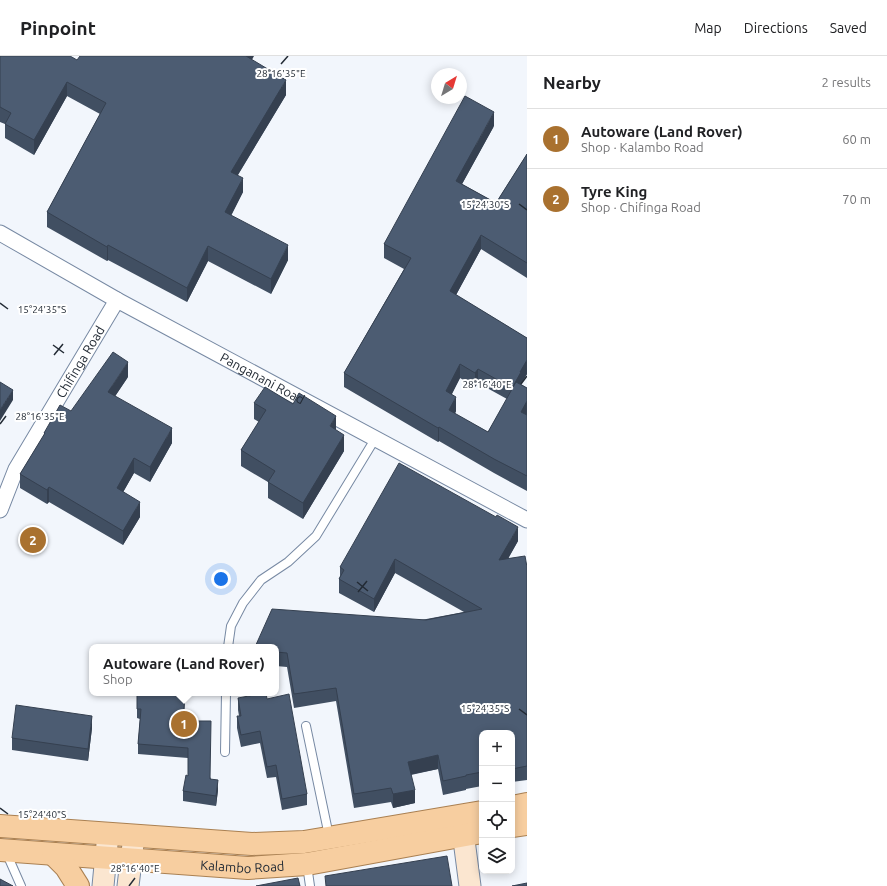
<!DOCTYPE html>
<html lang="en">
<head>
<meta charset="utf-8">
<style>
	body { margin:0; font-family:Ubuntu,sans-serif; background:#f2f2f2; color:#202124 }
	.controls { position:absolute; right:12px; bottom:12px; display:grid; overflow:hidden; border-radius:8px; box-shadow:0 2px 10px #0003 }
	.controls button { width:36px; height:36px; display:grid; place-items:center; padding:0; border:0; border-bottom:1px solid #e0e0e0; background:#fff; color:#202124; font:20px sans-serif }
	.compass { position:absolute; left:431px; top:12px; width:36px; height:36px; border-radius:50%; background:#fff; box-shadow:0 2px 10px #0003; rotate:38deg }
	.you { position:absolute; left:221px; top:523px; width:14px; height:14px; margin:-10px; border:3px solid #fff; border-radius:50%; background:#1a73e8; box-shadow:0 0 0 6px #1a73e833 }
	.badge { display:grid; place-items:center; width:26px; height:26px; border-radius:50%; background:#a9712f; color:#fff; font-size:13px; font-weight:700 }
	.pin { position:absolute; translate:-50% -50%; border:2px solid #fff; box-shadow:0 1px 4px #0006 }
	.popup { position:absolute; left:89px; top:588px; width:190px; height:52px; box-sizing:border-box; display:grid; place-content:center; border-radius:8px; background:#fff; filter:drop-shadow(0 1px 3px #0005); font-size:13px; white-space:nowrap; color:#757577 }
	.popup b { font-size:15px; color:#202124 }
	.popup::after { content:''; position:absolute; left:50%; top:100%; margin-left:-8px; border:8px solid transparent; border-top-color:#fff }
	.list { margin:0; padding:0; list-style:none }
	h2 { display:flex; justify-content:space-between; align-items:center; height:52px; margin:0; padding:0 16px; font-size:17px }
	h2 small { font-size:13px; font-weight:400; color:#757577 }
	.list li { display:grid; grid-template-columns:26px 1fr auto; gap:12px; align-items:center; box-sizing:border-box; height:60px; padding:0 16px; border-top:1px solid #e0e0e0 }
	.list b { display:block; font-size:15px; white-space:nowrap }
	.list p { margin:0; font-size:13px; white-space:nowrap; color:#757577 }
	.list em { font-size:13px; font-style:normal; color:#757577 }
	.icon { flex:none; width:22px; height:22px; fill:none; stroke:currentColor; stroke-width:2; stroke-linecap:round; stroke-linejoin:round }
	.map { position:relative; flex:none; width:527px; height:830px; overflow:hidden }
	header { display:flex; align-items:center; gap:24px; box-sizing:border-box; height:56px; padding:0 20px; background:#fff; border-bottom:1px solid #e0e0e0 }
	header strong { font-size:19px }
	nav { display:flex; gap:22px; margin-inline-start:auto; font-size:14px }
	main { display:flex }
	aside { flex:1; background:#fff }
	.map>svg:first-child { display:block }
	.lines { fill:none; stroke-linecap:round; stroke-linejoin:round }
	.lane-casing { stroke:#7789a3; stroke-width:10 }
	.street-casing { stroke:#7789a3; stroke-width:17 }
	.secondary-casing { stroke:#7789a3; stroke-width:23 }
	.primary-casing { stroke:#aa8052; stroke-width:24 }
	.lane { stroke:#fff; stroke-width:8 }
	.street { stroke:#fff; stroke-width:15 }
	.secondary { stroke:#fbe6d0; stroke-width:21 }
	.primary { stroke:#f7cea0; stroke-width:22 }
	.wall { fill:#414f62; fill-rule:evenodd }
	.shaded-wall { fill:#354050 }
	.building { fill:#4c5c72; stroke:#354050 }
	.ticks { fill:none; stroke:#232b35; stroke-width:1.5 }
	.labels { text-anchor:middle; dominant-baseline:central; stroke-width:4; stroke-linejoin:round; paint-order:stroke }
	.street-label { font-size:13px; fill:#232b35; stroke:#fff }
	.ticks-label { font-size:10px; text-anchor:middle; fill:#232b35; stroke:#fff; stroke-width:4; stroke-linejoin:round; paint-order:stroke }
</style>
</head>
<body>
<header>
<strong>Pinpoint</strong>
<nav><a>Map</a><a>Directions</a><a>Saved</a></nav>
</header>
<main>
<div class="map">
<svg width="527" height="830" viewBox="0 0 527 830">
	<rect width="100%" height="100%" fill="#f2f6fc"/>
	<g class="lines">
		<defs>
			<path id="lane" d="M228,591L231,570L243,547L261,524L288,506L316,480L375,383
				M306,670L329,780
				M225,696L226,637
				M6,796L21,830
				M307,809L310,830"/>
			<g id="street">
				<path id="s1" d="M0,177L117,244L527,464"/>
				<path id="s2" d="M0,454L16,413L117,244"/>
			</g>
			<path id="secondary" d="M461,761L470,830
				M103,830L108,778
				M128,830L134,780"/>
			<g id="primary">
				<path d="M512,751L527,748"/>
				<path d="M0,770L252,788L304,786L482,756"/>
				<path d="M512,770L527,768"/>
				<path id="s3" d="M0,794L248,812L307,808L482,776"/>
				<path d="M53,798L66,811L78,830"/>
			</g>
		</defs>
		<use href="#lane" class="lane-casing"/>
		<use href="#street" class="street-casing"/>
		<use href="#secondary" class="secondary-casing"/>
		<use href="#primary" class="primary-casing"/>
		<use href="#lane" class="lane"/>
		<use href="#street" class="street"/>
		<use href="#secondary" class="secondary"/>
		<use href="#primary" class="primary"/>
	</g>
	<path class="wall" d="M0,0L77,4H252L286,39L238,119L243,136L231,160L288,204L271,238L208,205L187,246L108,204L107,205L47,171V156L100,58L67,40L34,99L5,82V68L0,66Z
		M494,70L462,128L496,147L527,98V222L481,193L456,239L527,282V318L521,328L527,332V435L494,417L439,385L438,386L344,331V317L404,213L384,202V188ZM460,322L475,331L478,327L507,343L488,376L455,358L456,355L452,338Z
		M128,321L115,340L172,387L150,426L134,417L123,436L140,461L123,489L49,446L47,448L20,432V418L44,379V377L71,355Z
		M254,347L336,374L344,395L303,463L268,442V426L241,410V394L259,366L254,363Z
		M518,485L508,503L527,511V724L512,726V677H482V730L466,733V734L443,739L438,713L411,719L415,747L393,752L391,746L354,752L336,645L294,652L287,611L276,610V591L464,556L395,517L374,556L339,537V523L340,520V511Z
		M185,637L184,665L211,723L218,734L216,750L183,745V735L188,720V702L138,698V688L140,663L137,662V653Z
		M238,642L267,643L307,738V749L282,754L276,721L267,722L260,687L241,691L237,672V660H239L238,654Z
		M92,672L88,705L12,694V682Z"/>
	<path class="shaded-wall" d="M247,0H254L246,15Z
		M286,24V39L231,130V116Z
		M67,26V40L34,99V84Z
		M494,56V70L456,139V125Z
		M243,122V136L225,171V156Z
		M481,179V193L450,250V235Z
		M108,189V204L107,205V191Z
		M288,189V204L271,238V223Z
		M208,190V205L187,246V232Z
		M527,304V318L521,328L512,346V332L520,316Z
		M128,306V321L108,351V336Z
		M460,308V322L446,349V335Z
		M478,313V327L475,331V317Z
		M13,334V344L0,365V354Z
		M456,341V355L449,368V354Z
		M527,345V359L521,356Z
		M336,360V376L330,370Z
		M439,371V385L438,386V372Z
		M172,372V387L150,426V411Z
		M344,379V395L303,463V447Z
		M134,402V417L117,447V432Z
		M49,431V446L47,448V434Z
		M140,446V461L123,489V475Z
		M518,471V485L499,518V504Z
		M395,503V517L374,556V543Z
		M185,637L183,674V665Z
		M92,660V672L88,705V693Z
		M438,699V713L408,719V706Z
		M218,724V734L216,750V740Z
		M415,734V747L393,752V738Z"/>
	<path class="building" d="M0,0H70L77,4L80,0H247H246L286,24L231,116L243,122L225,156L288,189L271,223L208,190L187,232L108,189L107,191L47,156L106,47L67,26L34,84L5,68L11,57L0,51Z
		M465,40L494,56L456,125L496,147L527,98V207L481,179L450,235L527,282V304L520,316H521L512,332L478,313L475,317L460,308L446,335L456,341L449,354L488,376L516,326L527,332V345L521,356L527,359V420L494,403L439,371L438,372L344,317L411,202L384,188Z
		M113,296L128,306L108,336L172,372L150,411L134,402L117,432L140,446L123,475L49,431L47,434L20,418L45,377H44L60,349L71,355Z
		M0,326L13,334L0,354Z
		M265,331L293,348L299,337L336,360L330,370L344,379L303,447L268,426L275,415L241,394L266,354L254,347Z
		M399,407L496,461L497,459L518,471L499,504L525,500L527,511V710L512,713V677H482V716L466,719V720L443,725L438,699L408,706L415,734L393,738L391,732L354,738L336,632L294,638L287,597L276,596V591H255L272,553L426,564L482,553L395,503L374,543L339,523L344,514L340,511Z
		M137,637H185L183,665H211L210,723L218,724L216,740L183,735L186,719L188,720V692L138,688L141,653H137Z
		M265,637H266L267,643L289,638L307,738L282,743L276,709L267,711L260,675L241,679L237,660H241L238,642Z
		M16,649L92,660L88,693L12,682Z
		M447,800L452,830H326L325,820Z
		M298,822L300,830H256Z
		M0,823L13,830H0Z
		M527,827V830H512Z"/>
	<path class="ticks" d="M281,8L288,0M519,148L527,154M0,247L8,253M53,289L64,297M54,299L63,288M521,328L527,320M0,368L6,360M357,526L368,535M358,536L367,525M519,653L527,659M0,752L8,758M129,830L135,822"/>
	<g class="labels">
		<g class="street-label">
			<text stroke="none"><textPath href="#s2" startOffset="169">Chifinga Road</textPath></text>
			<text stroke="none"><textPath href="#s1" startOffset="300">Panganani Road</textPath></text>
			<text stroke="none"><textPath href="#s3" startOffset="243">Kalambo Road</textPath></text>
		</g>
	</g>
	<g class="ticks-label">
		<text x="281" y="21">28°16'35"E</text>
		<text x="485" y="152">15°24'30"S</text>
		<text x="42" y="257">15°24'35"S</text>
		<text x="487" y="332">28°16'40"E</text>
		<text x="40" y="364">28°16'35"E</text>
		<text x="485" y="656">15°24'35"S</text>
		<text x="42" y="762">15°24'40"S</text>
		<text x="135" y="816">28°16'40"E</text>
	</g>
</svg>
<div class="controls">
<button>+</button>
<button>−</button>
<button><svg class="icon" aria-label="locate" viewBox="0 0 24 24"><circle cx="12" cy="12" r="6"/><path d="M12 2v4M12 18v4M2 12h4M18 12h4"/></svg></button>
<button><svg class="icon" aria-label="layers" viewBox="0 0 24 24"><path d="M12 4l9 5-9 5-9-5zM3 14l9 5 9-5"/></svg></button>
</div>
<svg class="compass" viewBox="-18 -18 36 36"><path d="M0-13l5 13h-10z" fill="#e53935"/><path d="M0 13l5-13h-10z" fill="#757577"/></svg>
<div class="you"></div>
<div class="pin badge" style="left:184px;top:668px">1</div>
<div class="popup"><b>Autoware (Land Rover)</b>Shop</div>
<div class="pin badge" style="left:33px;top:484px">2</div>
</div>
<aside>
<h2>Nearby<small>2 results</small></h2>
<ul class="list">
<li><span class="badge">1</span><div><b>Autoware (Land Rover)</b><p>Shop · Kalambo Road</p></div><em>60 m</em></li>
<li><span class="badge">2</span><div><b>Tyre King</b><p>Shop · Chifinga Road</p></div><em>70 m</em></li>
</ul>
</aside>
</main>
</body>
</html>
